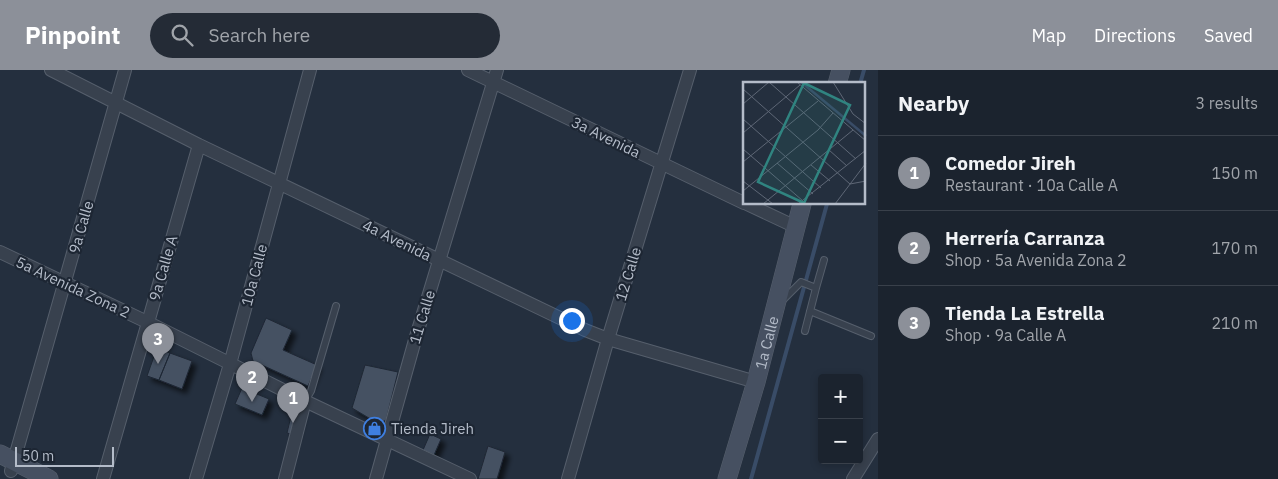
<!DOCTYPE html>
<html lang="en">
<head>
<meta charset="utf-8">
<style>
	body { margin:0; font-family:"IBM Plex Sans",sans-serif; background:#242b36; color:#f1f3f6 }
	.controls { position:absolute; right:15px; bottom:15px; display:grid; overflow:hidden; border-radius:5px; box-shadow:0 2px 8px #0003 }
	.controls button { width:45px; height:45px; display:grid; place-items:center; padding:0; border:0; border-bottom:1px solid #39404a; background:#1b232e; color:#f1f3f6; font:25px sans-serif }
	.scale { position:absolute; left:15px; bottom:12px; width:99px; box-sizing:border-box; padding-left:5px; border:2px solid #b4bcc9; border-top:0; font-size:14px; line-height:18px; white-space:nowrap; color:#b4bcc9; -webkit-text-stroke:4px #1d2633; paint-order:stroke }
	.you { position:absolute; left:571px; top:250px; width:18px; height:18px; margin:-12px; border:4px solid #fff; border-radius:50%; background:#1a73e8; box-shadow:0 0 0 8px #1a73e833 }
	.badge { display:grid; place-items:center; width:32px; height:32px; border-radius:50%; background:#8c9099; color:#fff; font-size:16px; font-weight:700 }
	.pin { position:absolute; translate:-50% -41px; filter:drop-shadow(0 1px 2px #0008) }
	.pin::after { content:''; position:absolute; top:26px; width:18px; height:15px; background:inherit; clip-path:polygon(0 0,100% 0,50% 100%) }
	.list { margin:0; padding:0; list-style:none }
	h2 { display:flex; justify-content:space-between; align-items:center; height:65px; margin:0; padding:0 20px; font-size:21px }
	h2 small { font-size:16px; font-weight:400; color:#a0a4aa }
	.list li { display:grid; grid-template-columns:32px 1fr auto; gap:15px; align-items:center; box-sizing:border-box; height:75px; padding:0 20px; border-top:1px solid #39404a }
	.list b { display:block; font-size:19px; white-space:nowrap }
	.list p { margin:0; font-size:16px; white-space:nowrap; color:#a0a4aa }
	.list em { font-size:16px; font-style:normal; color:#a0a4aa }
	.icon { flex:none; width:28px; height:28px; fill:none; stroke:currentColor; stroke-width:2; stroke-linecap:round; stroke-linejoin:round }
	.map { position:relative; flex:none; width:878px; height:409px; overflow:hidden }
	header { display:flex; align-items:center; gap:30px; box-sizing:border-box; height:70px; padding:0 25px; background:#8c9099; color:#fff }
	header strong { font-size:24px }
	nav { display:flex; gap:28px; margin-inline-start:auto; font-size:18px }
	.search { width:350px; height:45px; background:#242b36; display:flex; align-items:center; gap:12px; box-sizing:border-box; padding:0 18px; border-radius:28px; color:#a0a4aa; font-size:19px }
	main { display:flex }
	aside { flex:1; background:#1b232e }
	.map>svg:first-child { display:block }
	.lines { fill:none; stroke-linecap:round; stroke-linejoin:round }
	.stream { stroke:#394c67; stroke-width:4 }
	.building { fill:#455162; stroke:#1f2835; filter:url(#shadow) }
	.lane-casing { stroke:#565f6c; stroke-width:8 }
	.street-casing { stroke:#565f6c; stroke-width:14 }
	.secondary-casing { stroke:#565f6c; stroke-width:19 }
	.lane { stroke:#38414e; stroke-width:6 }
	.street { stroke:#38414e; stroke-width:12 }
	.secondary { stroke:#465061; stroke-width:18 }
	.labels { text-anchor:middle; dominant-baseline:central; stroke-width:4.5; stroke-linejoin:round; paint-order:stroke }
	.street-label { font-size:15px; fill:#b4bcc9; stroke:#1d2633 }
	.poi-label { font-size:15px; fill:#b4bcc9; stroke:#1d2633; text-anchor:start }
	.inset-river { fill:none; stroke:#394c67; stroke-width:2.5 }
	.inset-road { fill:none; stroke:#5e6776; stroke-width:1 }
	.view { fill:#308480; fill-opacity:0.15; stroke:#308480; stroke-width:2.5 }
	.inset-edge { fill:none; stroke:#b4bcc9; stroke-width:2.5 }
</style>
</head>
<body>
<header>
<strong>Pinpoint</strong>
<div class="search"><svg class="icon" aria-label="search" viewBox="0 0 24 24"><circle cx="10" cy="10" r="6"/><path d="M15 15l6 6"/></svg>Search here</div>
<nav><a>Map</a><a>Directions</a><a>Saved</a></nav>
</header>
<main>
<div class="map">
<svg width="878" height="409" viewBox="0 0 878 409">
	<defs>
		<filter id="shadow"><feDropShadow dx="4.5" dy="4.5" stdDeviation="2.5" flood-color="#0009"/></filter>
	</defs>
	<rect width="100%" height="100%" fill="#242f3e"/>
	<g class="lines">
		<path class="stream" d="M860,14L864,0
			M751,409L827,134"/>
	</g>
	<path class="building" d="M266,248L292,260L283,280L317,295L308,316L253,291L251,283Z
		M157,278L170,283L159,310L147,306Z
		M170,283L192,291L182,319L159,310Z
		M365,295L398,302L386,350L379,354L352,338Z
		M242,318L269,329L262,345L235,334Z
		M292,342L300,344L294,365L287,363Z
		M430,364L441,369L434,385L423,380Z
		M488,376L505,382L497,409H478Z"/>
	<g class="lines">
		<defs>
			<path id="lane" d="M816,218L824,190
				M783,230L801,212L816,218L805,261
				M810,241L871,266
				M305,331L311,321L336,236"/>
			<path id="street" d="M51,0L199,75L585,260L608,269L756,312
				M468,0L744,133
				M747,134L796,157
				M0,182L147,252L305,331L470,409
				M11,401L125,0
				M103,409L199,75
				M196,409L230,294L310,0
				M285,409L305,331
				M376,409L415,270L497,0
				M568,409L608,269L690,0
				M853,409L878,369"/>
			<g id="secondary">
				<path d="M837,14L841,0"/>
				<path d="M0,384L49,409"/>
				<path id="s1" d="M727,409L756,312L802,134"/>
			</g>
		</defs>
		<use href="#lane" class="lane-casing"/>
		<use href="#street" class="street-casing"/>
		<use href="#secondary" class="secondary-casing"/>
		<use href="#lane" class="lane"/>
		<use href="#street" class="street"/>
		<use href="#secondary" class="secondary"/>
	</g>
	<defs>
		<symbol id="shop-ring" viewBox="-11 -11 22 22"><circle r="9.5" fill="#1d2633" stroke="#3f7fe0" stroke-width="1.5"/><path d="M-5-2.5h2.3a2.7 3.5 0 0 1 5.4 0H5L5.5 6h-11ZM-1.5-2.5h3a1.5 2.3 0 0 0-3 0Z" fill="#3f7fe0"/></symbol>
	</defs>
	<g fill-rule="evenodd">
		<use href="#shop-ring" x="362" y="346" width="25" height="25"/>
	</g>
	<g class="labels">
		<g class="street-label">
			<text transform="translate(606 67) rotate(26)">3a Avenida</text>
			<text transform="translate(81 157) rotate(-74)">9a Calle</text>
			<text transform="translate(397 170) rotate(26)">4a Avenida</text>
			<text transform="translate(163 198) rotate(-74)">9a Calle A</text>
			<text transform="translate(628 204) rotate(-73)">12 Calle</text>
			<text transform="translate(254 205) rotate(-75)">10a Calle</text>
			<text transform="translate(73 217) rotate(25)">5a Avenida Zona 2</text>
			<text transform="translate(422 247) rotate(-73)">11 Calle</text>
			<text stroke="none"><textPath href="#s1" startOffset="142">1a Calle</textPath></text>
		</g>
		<g class="poi-label">
			<text x="391" y="358">Tienda Jireh</text>
		</g>
	</g>
	<g transform="translate(743 12)">
		<rect width="122" height="122" fill="#242f3e"/>
		<path class="inset-river" d="M58,0L123,54"/>
		<path class="inset-road" d="M26,0L113,77M54,0L123,59M90,0L110,32L123,42M0,7L107,102L123,99M0,22L26,0M0,37L78,106M0,51L57,3M0,67L60,119M86,68L104,84M0,80L75,19M34,81L70,112M68,83L87,99M0,99L30,122M0,109L75,48L90,31M20,122L110,48M55,122L123,68M92,122L123,81"/>
		<path class="view" d="M61,1L107,23L61,121L15,100Z"/>
		<rect width="122" height="122" class="inset-edge"/>
	</g>
</svg>
<div class="controls">
<button>+</button>
<button>−</button>
</div>
<div class="scale">50 m</div>
<div class="you"></div>
<div class="pin badge" style="left:293px;top:353px">1</div>
<div class="pin badge" style="left:252px;top:332px">2</div>
<div class="pin badge" style="left:158px;top:294px">3</div>
</div>
<aside>
<h2>Nearby<small>3 results</small></h2>
<ul class="list">
<li><span class="badge">1</span><div><b>Comedor Jireh</b><p>Restaurant · 10a Calle A</p></div><em>150 m</em></li>
<li><span class="badge">2</span><div><b>Herrería Carranza</b><p>Shop · 5a Avenida Zona 2</p></div><em>170 m</em></li>
<li><span class="badge">3</span><div><b>Tienda La Estrella</b><p>Shop · 9a Calle A</p></div><em>210 m</em></li>
</ul>
</aside>
</main>
</body>
</html>
